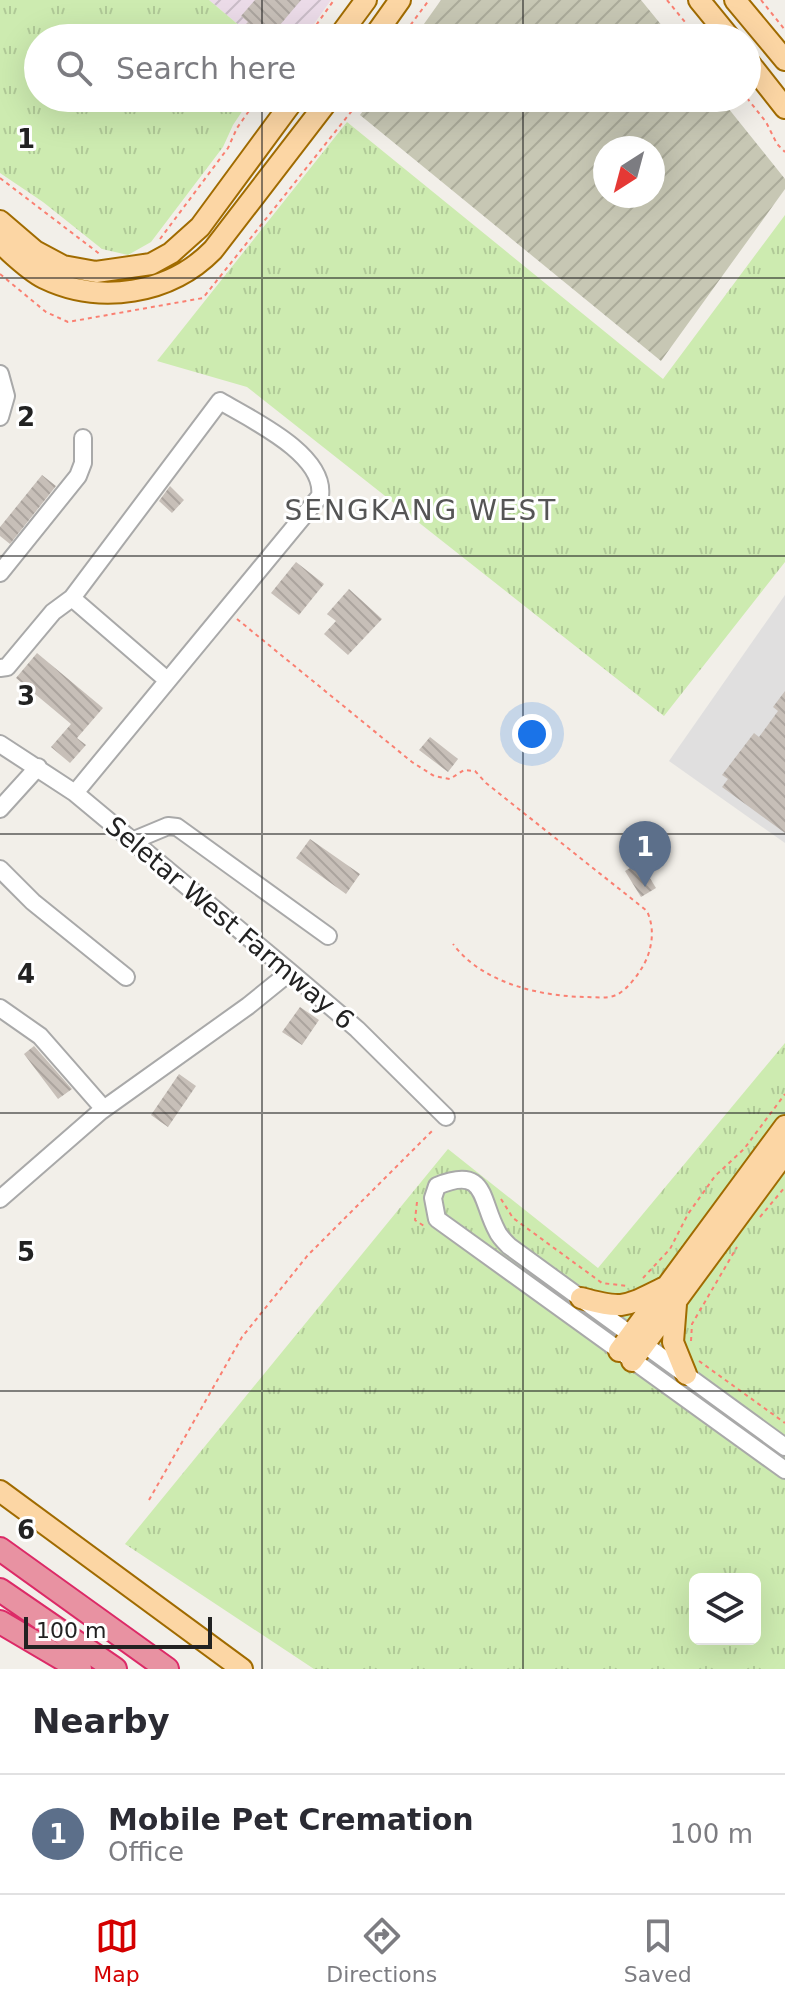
<!DOCTYPE html>
<html lang="en">
<head>
<meta charset="utf-8">
<style>
	body { margin:0; font-family:"DejaVu Sans",sans-serif; background:#f7f7f7; color:#2b2b33 }
	.controls { position:absolute; right:24px; bottom:24px; display:grid; overflow:hidden; border-radius:12px; box-shadow:0 8px 32px #0002 }
	.controls button { width:72px; height:72px; display:grid; place-items:center; padding:0; border:0; border-bottom:2px solid #e1e1e2; background:#fff; color:#2b2b33; font:40px sans-serif }
	.compass { position:absolute; left:593px; top:136px; width:72px; height:72px; border-radius:50%; background:#fff; box-shadow:0 8px 32px #0002; rotate:216deg }
	.scale { position:absolute; left:24px; bottom:20px; width:188px; box-sizing:border-box; padding-left:8px; border:4px solid #222; border-top:0; font-size:22px; line-height:28px; white-space:nowrap; color:#222; -webkit-text-stroke:6px #fff; paint-order:stroke }
	.you { position:absolute; left:532px; top:734px; width:28px; height:28px; margin:-20px; border:6px solid #fff; border-radius:50%; background:#1a73e8; box-shadow:0 0 0 12px #1a73e833 }
	.badge { display:grid; place-items:center; width:52px; height:52px; border-radius:50%; background:#d40000; color:#fff; font-size:26px; font-weight:700 }
	.pin { position:absolute; translate:-50% -66px; filter:drop-shadow(0 2px 4px #0008) }
	.pin::after { content:''; position:absolute; top:42px; width:28px; height:24px; background:inherit; clip-path:polygon(0 0,100% 0,50% 100%) }
	.list { margin:0; padding:0; list-style:none }
	h2 { display:flex; justify-content:space-between; align-items:center; height:104px; margin:0; padding:0 32px; font-size:34px }
	h2 small { font-size:26px; font-weight:400; color:#7c7c81 }
	.list li { display:grid; grid-template-columns:52px 1fr auto; gap:24px; align-items:center; box-sizing:border-box; height:120px; padding:0 32px; border-top:2px solid #e1e1e2 }
	.list b { display:block; font-size:30px; white-space:nowrap }
	.list p { margin:0; font-size:26px; white-space:nowrap; color:#7c7c81 }
	.list em { font-size:26px; font-style:normal; color:#7c7c81 }
	.icon { flex:none; width:44px; height:44px; fill:none; stroke:currentColor; stroke-width:2; stroke-linecap:round; stroke-linejoin:round }
	.map { position:relative; flex:none; width:785px; height:1669px; overflow:hidden }
	.search { position:absolute; background:#fff; box-shadow:0 8px 32px #0002; left:24px; right:24px; top:24px; height:88px; display:flex; align-items:center; gap:20px; box-sizing:border-box; padding:0 28px; border-radius:44px; color:#7c7c81; font-size:30px }
	.sheet { height:224px; background:#fff }
	nav { display:flex; justify-content:space-around; align-items:center; box-sizing:border-box; height:112px; border-top:2px solid #e1e1e2; background:#fff; font-size:22px; color:#7c7c81 }
	nav a { display:grid; justify-items:center; gap:4px }
	nav .on { color:#d40000 }
	.map>svg:first-child { display:block }
	.residential { fill:#e0dfdf }
	.industrial { fill:url(#industrial-furrows) }
	.construction { fill:url(#construction-furrows); fill-rule:evenodd }
	.grass { fill:url(#grass-tufts); fill-rule:evenodd }
	.building { fill:url(#building-back-hatch) }
	.lines { fill:none; stroke-linecap:round; stroke-linejoin:round }
	.minor-casing { stroke:#a9a9a9; stroke-width:20 }
	.major-casing { stroke:#a06b00; stroke-width:24 }
	.highway-casing { stroke:#dc2a67; stroke-width:26 }
	.path { stroke:#fa8072; stroke-width:2; stroke-dasharray:4 4; stroke-linecap:butt }
	.minor { stroke:#fff; stroke-width:16 }
	.major { stroke:#fcd6a4; stroke-width:20 }
	.highway { stroke:#e892a2; stroke-width:22 }
	.grid { fill:none; stroke:#222; stroke-width:2; stroke-opacity:0.55 }
	.labels { text-anchor:middle; dominant-baseline:central; stroke-width:6; stroke-linejoin:round; paint-order:stroke }
	.street-label { font-size:26px; fill:#222; stroke:#fff }
	.neighbourhood-label { font-size:28px; letter-spacing:2px; fill:#555; stroke:#fff }
	.grid-label { font-size:26px; text-anchor:middle; font-weight:bold; fill:#222; stroke:#fff; stroke-width:6; stroke-linejoin:round; paint-order:stroke }
</style>
</head>
<body>
<div class="map">
<svg width="785" height="1669" viewBox="0 0 785 1669">
	<defs>
		<pattern id="industrial-furrows" width="10" height="10" patternUnits="userSpaceOnUse" patternTransform="scale(2)"><rect width="10" height="10" fill="#ebdbe8"/><path d="M-1 1l2-2M0 10L10 0M9 11l2-2" fill="none" stroke="#c9bcc7"/></pattern>
		<pattern id="construction-furrows" width="10" height="10" patternUnits="userSpaceOnUse" patternTransform="scale(2)"><rect width="10" height="10" fill="#c7c7b4"/><path d="M-1 1l2-2M0 10L10 0M9 11l2-2" fill="none" stroke="#abab9a"/></pattern>
		<pattern id="grass-tufts" width="24" height="20" patternUnits="userSpaceOnUse" patternTransform="scale(2)"><rect width="24" height="20" fill="#cdebb0"/><path d="M3 7l-1-3M5 7V3M7 7l1-3M15 17l-1-3M17 17v-4M19 17l1-3" fill="none" stroke="#b0c997"/></pattern>
		<pattern id="building-back-hatch" width="6" height="6" patternUnits="userSpaceOnUse" patternTransform="scale(2)"><rect width="6" height="6" fill="#c7bfb8"/><path d="M-1 5l2 2M0 0l6 6M5-1l2 2" fill="none" stroke="#aba49e"/></pattern>
	</defs>
	<rect width="100%" height="100%" fill="#f2efe9"/>
	<path class="residential" d="M785,595V843L669,761Z"/>
	<path class="industrial" d="M209,0H331L304,38H254Z"/>
	<path class="construction" d="M441,0H641L672,38H414Z
		M372,98H720L785,179V189L661,361L360,115ZM605,148H653V196H605Z"/>
	<path class="grass" d="M0,0H209L254,38H38V98H251L233,125L223,147L151,242L128,255L102,249L43,202L0,173Z
		M347,122L663,379L785,215V562L664,716L247,387L157,361Z
		M785,1043V1669H314L125,1544L448,1149L598,1268ZM695,1579H755V1639H695Z"/>
	<path class="building" d="M255,0H301L269,38H259L244,26L248,22L241,16Z
		M42,475L56,486L10,544L0,536V527Z
		M170,486L184,500L172,513L159,501Z
		M296,562L324,584L299,615L271,593Z
		M349,589L382,619L348,655L324,634L336,621L327,614Z
		M37,653L103,708L77,738L86,745L70,763L51,747L71,724L16,678Z
		M785,691V833L722,787L728,779L722,775L754,733L759,737L778,711L773,707Z
		M430,737L458,759L448,772L419,750Z
		M310,839L360,874L346,894L296,858Z
		M640,862L656,888L641,897L625,871Z
		M300,1007L319,1020L302,1045L282,1032Z
		M34,1046L72,1089L58,1099L24,1054Z
		M179,1074L196,1086L168,1127L151,1115Z"/>
	<g class="lines">
		<defs>
			<path id="minor" d="M0,374L6,396L0,417
				M0,573L78,476L83,463V438
				M72,598L167,680
				M0,668L7,667L53,612L72,598L220,401C250,419 326,454 320,496L75,793
				M0,744L75,793L290,972L357,1029L446,1117
				M0,809L38,767
				M132,841L168,826L177,827L328,936
				M0,869L33,902L126,977
				M0,1008L40,1036L104,1109
				M0,1199L101,1111L248,1006L290,972
				M785,1447L509,1246C505,1242 499,1236 497,1231C480,1200 487,1165 437,1186L433,1198L437,1219L785,1470"/>
			<path id="major" d="M699,0L730,38
				M735,0L785,60
				M338,38L366,0
				M373,38L400,0
				M747,60L785,108
				M0,221L35,251L63,266L96,272L151,264L171,253L200,227L295,98
				M0,243C14,255 28,270 44,278C100,305 170,294 213,250L330,98
				M581,1298C624,1310 624,1307 663,1288
				M676,1304L673,1342L686,1374
				M619,1351L785,1126
				M632,1361L785,1153
				M0,1491L242,1669"/>
			<path id="highway" d="M0,1549L167,1669
				M0,1590L115,1669
				M0,1622L80,1669"/>
		</defs>
		<use href="#minor" class="minor-casing"/>
		<use href="#major" class="major-casing"/>
		<use href="#highway" class="highway-casing"/>
		<path class="path" d="M667,0L698,38
			M761,0L785,30
			M307,38L334,0
			M401,38L429,0
			M747,98L766,122L777,144L785,152
			M0,178L101,255
			M160,239L228,148L237,128L258,98
			M0,274L46,312L68,322L203,298L362,98
			M237,619L412,762L434,776L450,779L464,770L475,771L486,783L647,911C654,927 653,942 647,958C642,970 628,990 616,995C607,999 595,997 585,997C539,996 482,983 453,944
			M501,1199L513,1218L602,1283L627,1286
			M417,1202L415,1220L424,1226
			M760,1217L785,1187
			M643,1278L670,1249L688,1214L715,1176L744,1149L785,1094
			M691,1341L692,1324L737,1247
			M699,1361L785,1423
			M149,1500L242,1337L308,1255L434,1129"/>
		<use href="#minor" class="minor"/>
		<use href="#major" class="major"/>
		<use href="#highway" class="highway"/>
	</g>
	<path class="grid" d="M262,0V38M523,0V38M262,98V1669M523,98V1669M0,278H785M0,556H785M0,834H785M0,1113H785M0,1391H785"/>
	<g class="labels">
		<g class="street-label">
			<text transform="translate(230 923) rotate(40)">Seletar West Farmway 6</text>
		</g>
		<g class="neighbourhood-label">
			<text x="421" y="510">SENGKANG WEST</text>
		</g>
	</g>
	<g class="grid-label">
		<text x="26" y="148">1</text>
		<text x="26" y="426">2</text>
		<text x="26" y="705">3</text>
		<text x="26" y="983">4</text>
		<text x="26" y="1261">5</text>
		<text x="26" y="1539">6</text>
	</g>
</svg>
<div class="controls">
<button><svg class="icon" aria-label="layers" viewBox="0 0 24 24"><path d="M12 4l9 5-9 5-9-5zM3 14l9 5 9-5"/></svg></button>
</div>
<svg class="compass" viewBox="-18 -18 36 36"><path d="M0-13l5 13h-10z" fill="#e53935"/><path d="M0 13l5-13h-10z" fill="#7c7c81"/></svg>
<div class="scale">100 m</div>
<div class="you"></div>
<div class="pin badge" style="left:645px;top:887px;background:#5c6f8a">1</div>
<div class="search"><svg class="icon" aria-label="search" viewBox="0 0 24 24"><circle cx="10" cy="10" r="6"/><path d="M15 15l6 6"/></svg>Search here</div>
</div>
<section class="sheet">
<h2>Nearby<small></small></h2>
<ul class="list">
<li><span class="badge" style="background:#5c6f8a">1</span><div><b>Mobile Pet Cremation</b><p>Office</p></div><em>100 m</em></li>
</ul>
</section>
<nav>
<a class="on"><svg class="icon" aria-label="map" viewBox="0 0 24 24"><path d="M3 6l6-2 6 2 6-2v14l-6 2-6-2-6 2zM9 4v14M15 6v14"/></svg>Map</a>
<a><svg class="icon" aria-label="directions" viewBox="0 0 24 24"><path d="M12 3l9 9-9 9-9-9zM9 14v-3h6M13 9l2 2-2 2"/></svg>Directions</a>
<a><svg class="icon" aria-label="saved" viewBox="0 0 24 24"><path d="M7 4h10v16l-5-4-5 4z"/></svg>Saved</a>
</nav>
</body>
</html>
